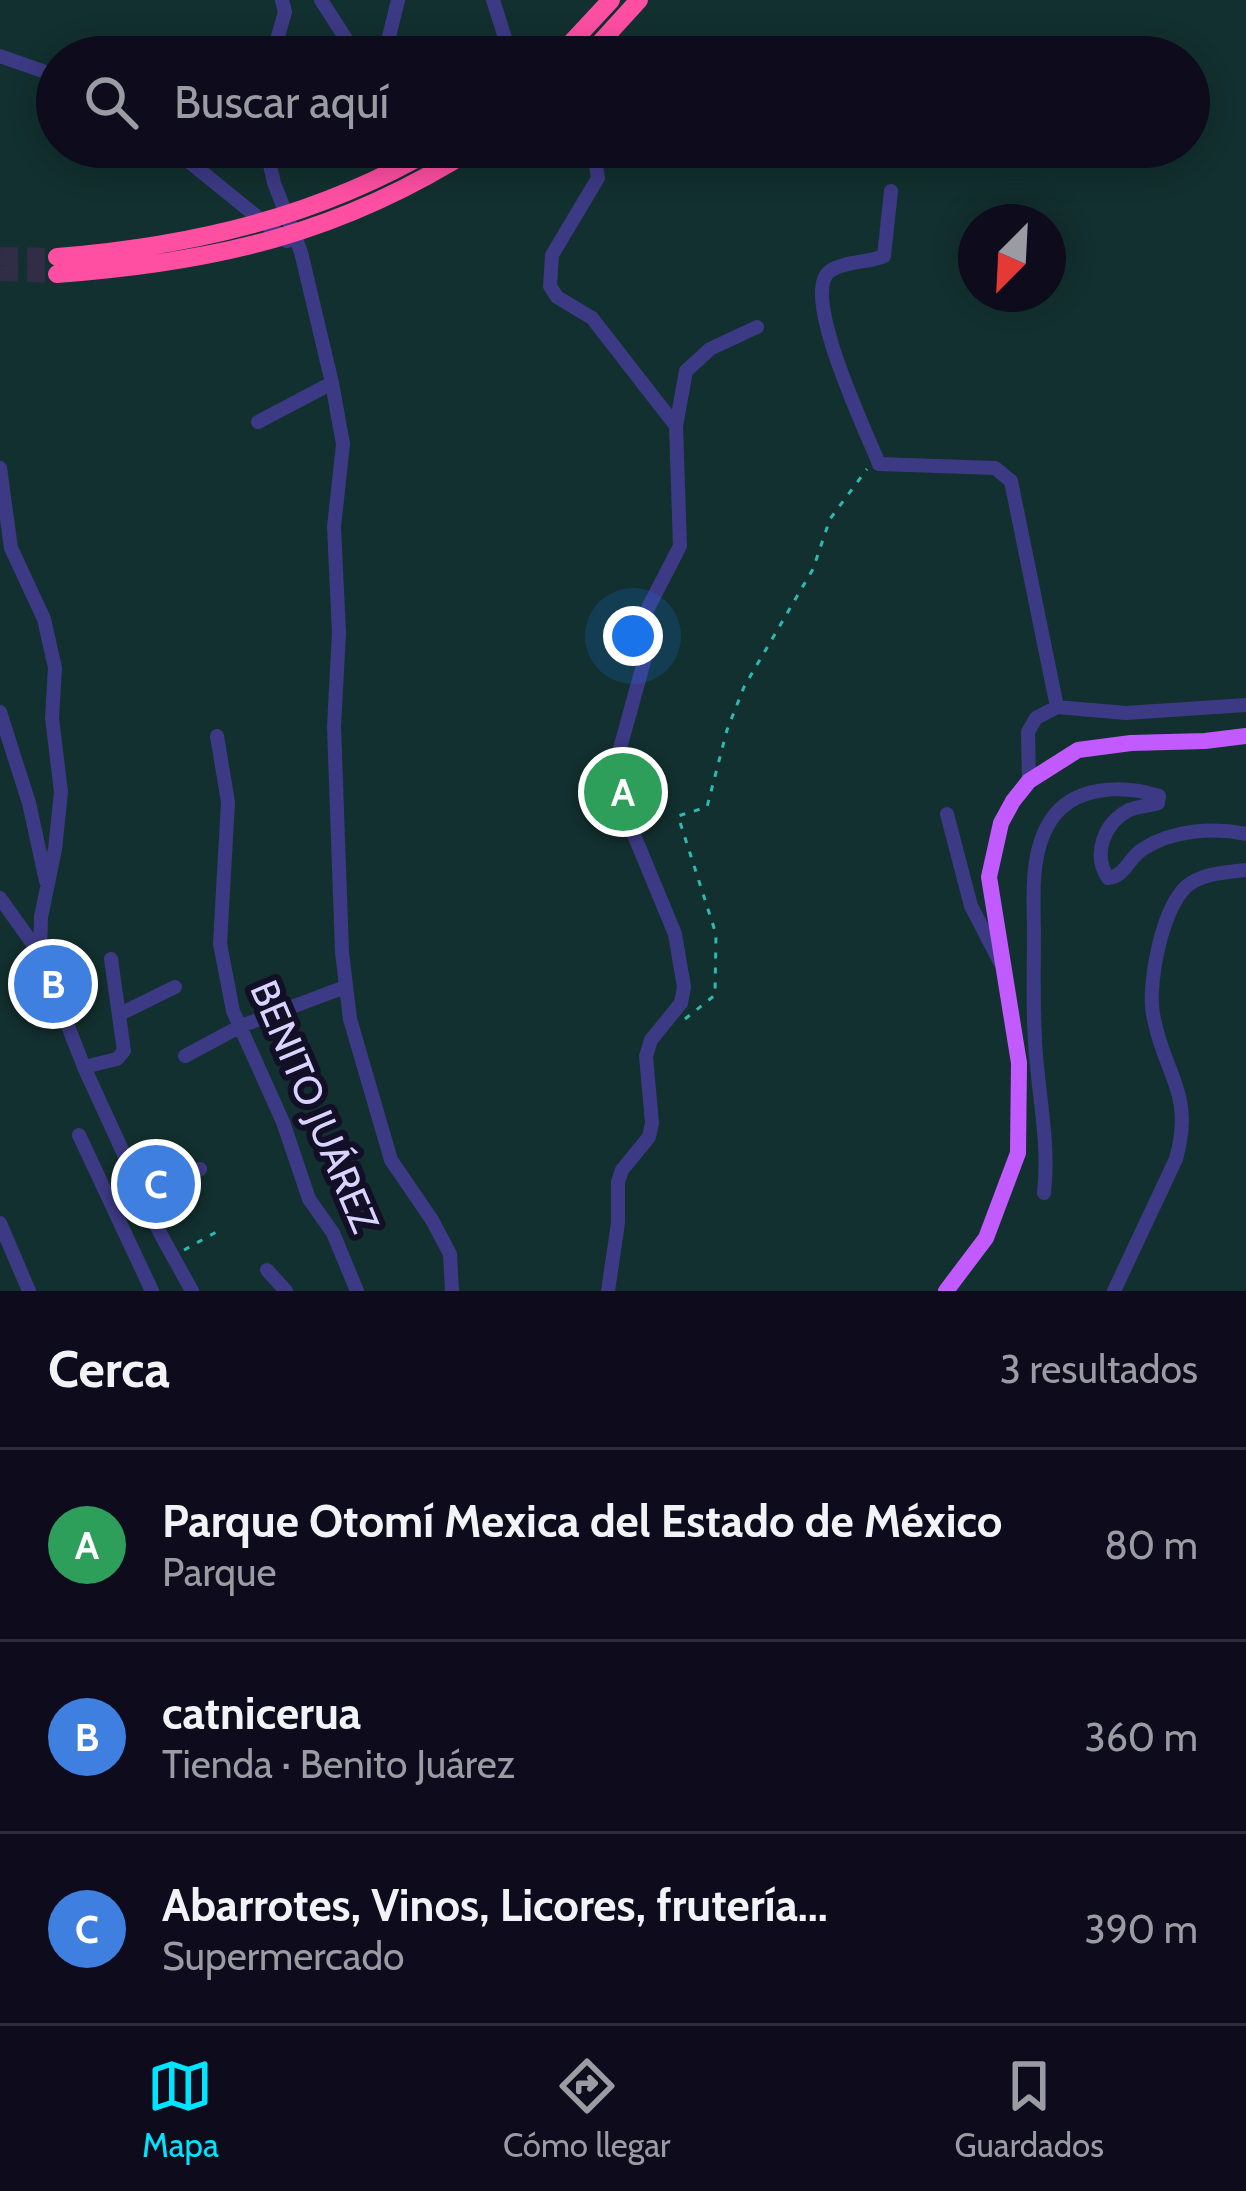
<!DOCTYPE html>
<html lang="es">
<head>
<meta charset="utf-8">
<style>
	body { margin:0; font-family:Cabin,sans-serif; background:#1c1929; color:#f1f3f6 }
	.compass { position:absolute; left:958px; top:204px; width:108px; height:108px; border-radius:50%; background:#0e0b1c; box-shadow:0 6px 30px #0003; rotate:204deg }
	.you { position:absolute; left:633px; top:636px; width:42px; height:42px; margin:-30px; border:9px solid #fff; border-radius:50%; background:#1a73e8; box-shadow:0 0 0 18px #1a73e833 }
	.badge { display:grid; place-items:center; width:78px; height:78px; border-radius:50%; background:#00e5ff; color:#fff; font-size:39px; font-weight:700 }
	.pin { position:absolute; translate:-50% -50%; border:6px solid #fff; box-shadow:0 3px 12px #0006 }
	.list { margin:0; padding:0; list-style:none }
	h2 { display:flex; justify-content:space-between; align-items:center; height:156px; margin:0; padding:0 48px; font-size:51px }
	h2 small { font-size:39px; font-weight:400; color:#9b9ba3 }
	.list li { display:grid; grid-template-columns:78px 1fr auto; gap:36px; align-items:center; box-sizing:border-box; height:192px; padding:0 48px; border-top:3px solid #2e2b3b }
	.list b { display:block; font-size:45px; white-space:nowrap }
	.list p { margin:0; font-size:39px; white-space:nowrap; color:#9b9ba3 }
	.list em { font-size:39px; font-style:normal; color:#9b9ba3 }
	.icon { flex:none; width:66px; height:66px; fill:none; stroke:currentColor; stroke-width:2; stroke-linecap:round; stroke-linejoin:round }
	.map { position:relative; flex:none; width:1246px; height:1291px; overflow:hidden }
	.search { position:absolute; background:#0e0b1c; box-shadow:0 6px 30px #0003; left:36px; right:36px; top:36px; height:132px; display:flex; align-items:center; gap:30px; box-sizing:border-box; padding:0 42px; border-radius:66px; color:#9b9ba3; font-size:45px }
	.sheet { height:732px; background:#0e0b1c }
	nav { display:flex; justify-content:space-around; align-items:center; box-sizing:border-box; height:168px; border-top:3px solid #2e2b3b; background:#0e0b1c; font-size:33px; color:#9b9ba3 }
	nav a { display:grid; justify-items:center; gap:6px }
	nav .on { color:#00e5ff }
	.map>svg:first-child { display:block }
	.green { fill:#12302f; fill-rule:evenodd }
	.lines { fill:none; stroke-linecap:round; stroke-linejoin:round }
	.highway-tunnel { stroke:#312d47; stroke-width:18; stroke-dasharray:18 9; stroke-linecap:butt }
	.path { stroke:#2fb8b0; stroke-width:3; stroke-dasharray:6 9; stroke-linecap:butt }
	.minor { stroke:#3d3a85; stroke-width:14 }
	.major { stroke:#c25bff; stroke-width:16 }
	.highway { stroke:#ff4fa3; stroke-width:18 }
	.labels { text-anchor:middle; dominant-baseline:central; stroke-width:12; stroke-linejoin:round; paint-order:stroke }
	.street-label { font-size:39px; fill:#d9d4ff; stroke:#130f26 }
</style>
</head>
<body>
<div class="map">
<svg width="1246" height="1291" viewBox="0 0 1246 1291">
	<rect width="100%" height="100%" fill="#130f26"/>
	<path class="green" d="M0,0H1246V1291H0ZM57,57H1189V147H57ZM976,222H1048V294H976Z"/>
	<g class="lines">
		<path class="highway-tunnel" d="M0,256L57,257
			M0,272L57,274"/>
		<path class="path" d="M685,1019L715,995L716,934L678,816L707,807L727,730L744,687L813,569L830,519L867,469
			M184,1250L218,1231"/>
		<path class="minor" d="M321,0L348,42L350,57
			M493,0L511,57
			M0,56L57,76
			M272,57L285,12L282,0
			M384,57L398,0
			M171,147L287,241
			M266,147L274,183L301,252L332,383L343,444L334,527L339,633L334,726L342,952L350,1019L391,1160L432,1220L450,1254L452,1291
			M593,147L598,178L552,255L550,286L557,297L592,318L676,426
			M891,191L884,256C868,263 844,261 830,271C799,293 867,433 879,464L995,468L1011,481L1057,707
			M258,422L332,383
			M0,468L11,548L44,619L55,668L52,718L61,792L55,849L41,917L40,954L84,1067L160,1233L192,1291
			M0,712L29,803L46,881
			M217,736L228,802L220,944L233,1011L283,1122L309,1199L333,1233L357,1291
			M1029,781L1028,732L1036,718L1057,707L1126,713L1246,705
			M1159,796L1158,803C1149,806 1138,806 1129,810C1104,823 1092,854 1108,878C1126,876 1128,858 1143,849C1172,830 1213,827 1246,834
			M947,814L971,906L1000,962
			M0,898L40,954
			M120,1014L175,987
			M185,1056L241,1026L345,987
			M84,1067L117,1059L124,1051L111,959
			M79,1135L152,1291
			M1044,1193C1049,1149 1041,1109 1037,1066C1032,1020 1034,973 1034,928C1033,894 1031,850 1051,820C1073,786 1122,784 1159,796
			M143,1198L200,1169
			M0,1223L29,1291
			M267,1270L286,1291
			M608,1291L618,1223V1182L622,1170L649,1137L652,1123L646,1056L651,1040L681,1003L684,987L675,934L627,818L619,752L645,658L647,610L680,546L676,426L686,371L710,349L757,327
			M1114,1291L1176,1159C1195,1091 1163,1074 1153,1014C1147,984 1163,900 1191,883C1207,873 1228,872 1246,870"/>
		<path class="major" d="M946,1291L986,1238L1018,1153L1019,1063L989,877L1001,823L1013,801L1029,781L1078,750L1131,743L1205,741L1246,736"/>
		<path class="highway" d="M558,57L611,0
			M587,57L639,0
			M57,257C193,246 318,217 437,147
			M57,274C216,262 340,234 476,147"/>
	</g>
	<g class="labels">
		<g class="street-label">
			<text transform="translate(315 1106) rotate(67)">BENITO JUÁREZ</text>
		</g>
	</g>
</svg>
<svg class="compass" viewBox="-18 -18 36 36"><path d="M0-13l5 13h-10z" fill="#e53935"/><path d="M0 13l5-13h-10z" fill="#9b9ba3"/></svg>
<div class="you"></div>
<div class="pin badge" style="left:623px;top:792px;background:#2e9e5b">A</div>
<div class="pin badge" style="left:53px;top:984px;background:#3f7fe0">B</div>
<div class="pin badge" style="left:156px;top:1184px;background:#3f7fe0">C</div>
<div class="search"><svg class="icon" aria-label="search" viewBox="0 0 24 24"><circle cx="10" cy="10" r="6"/><path d="M15 15l6 6"/></svg>Buscar aquí</div>
</div>
<section class="sheet">
<h2>Cerca<small>3 resultados</small></h2>
<ul class="list">
<li><span class="badge" style="background:#2e9e5b">A</span><div><b>Parque Otomí Mexica del Estado de México</b><p>Parque</p></div><em>80 m</em></li>
<li><span class="badge" style="background:#3f7fe0">B</span><div><b>catnicerua</b><p>Tienda · Benito Juárez</p></div><em>360 m</em></li>
<li><span class="badge" style="background:#3f7fe0">C</span><div><b>Abarrotes, Vinos, Licores, frutería...</b><p>Supermercado</p></div><em>390 m</em></li>
</ul>
</section>
<nav>
<a class="on"><svg class="icon" aria-label="map" viewBox="0 0 24 24"><path d="M3 6l6-2 6 2 6-2v14l-6 2-6-2-6 2zM9 4v14M15 6v14"/></svg>Mapa</a>
<a><svg class="icon" aria-label="directions" viewBox="0 0 24 24"><path d="M12 3l9 9-9 9-9-9zM9 14v-3h6M13 9l2 2-2 2"/></svg>Cómo llegar</a>
<a><svg class="icon" aria-label="saved" viewBox="0 0 24 24"><path d="M7 4h10v16l-5-4-5 4z"/></svg>Guardados</a>
</nav>
</body>
</html>
